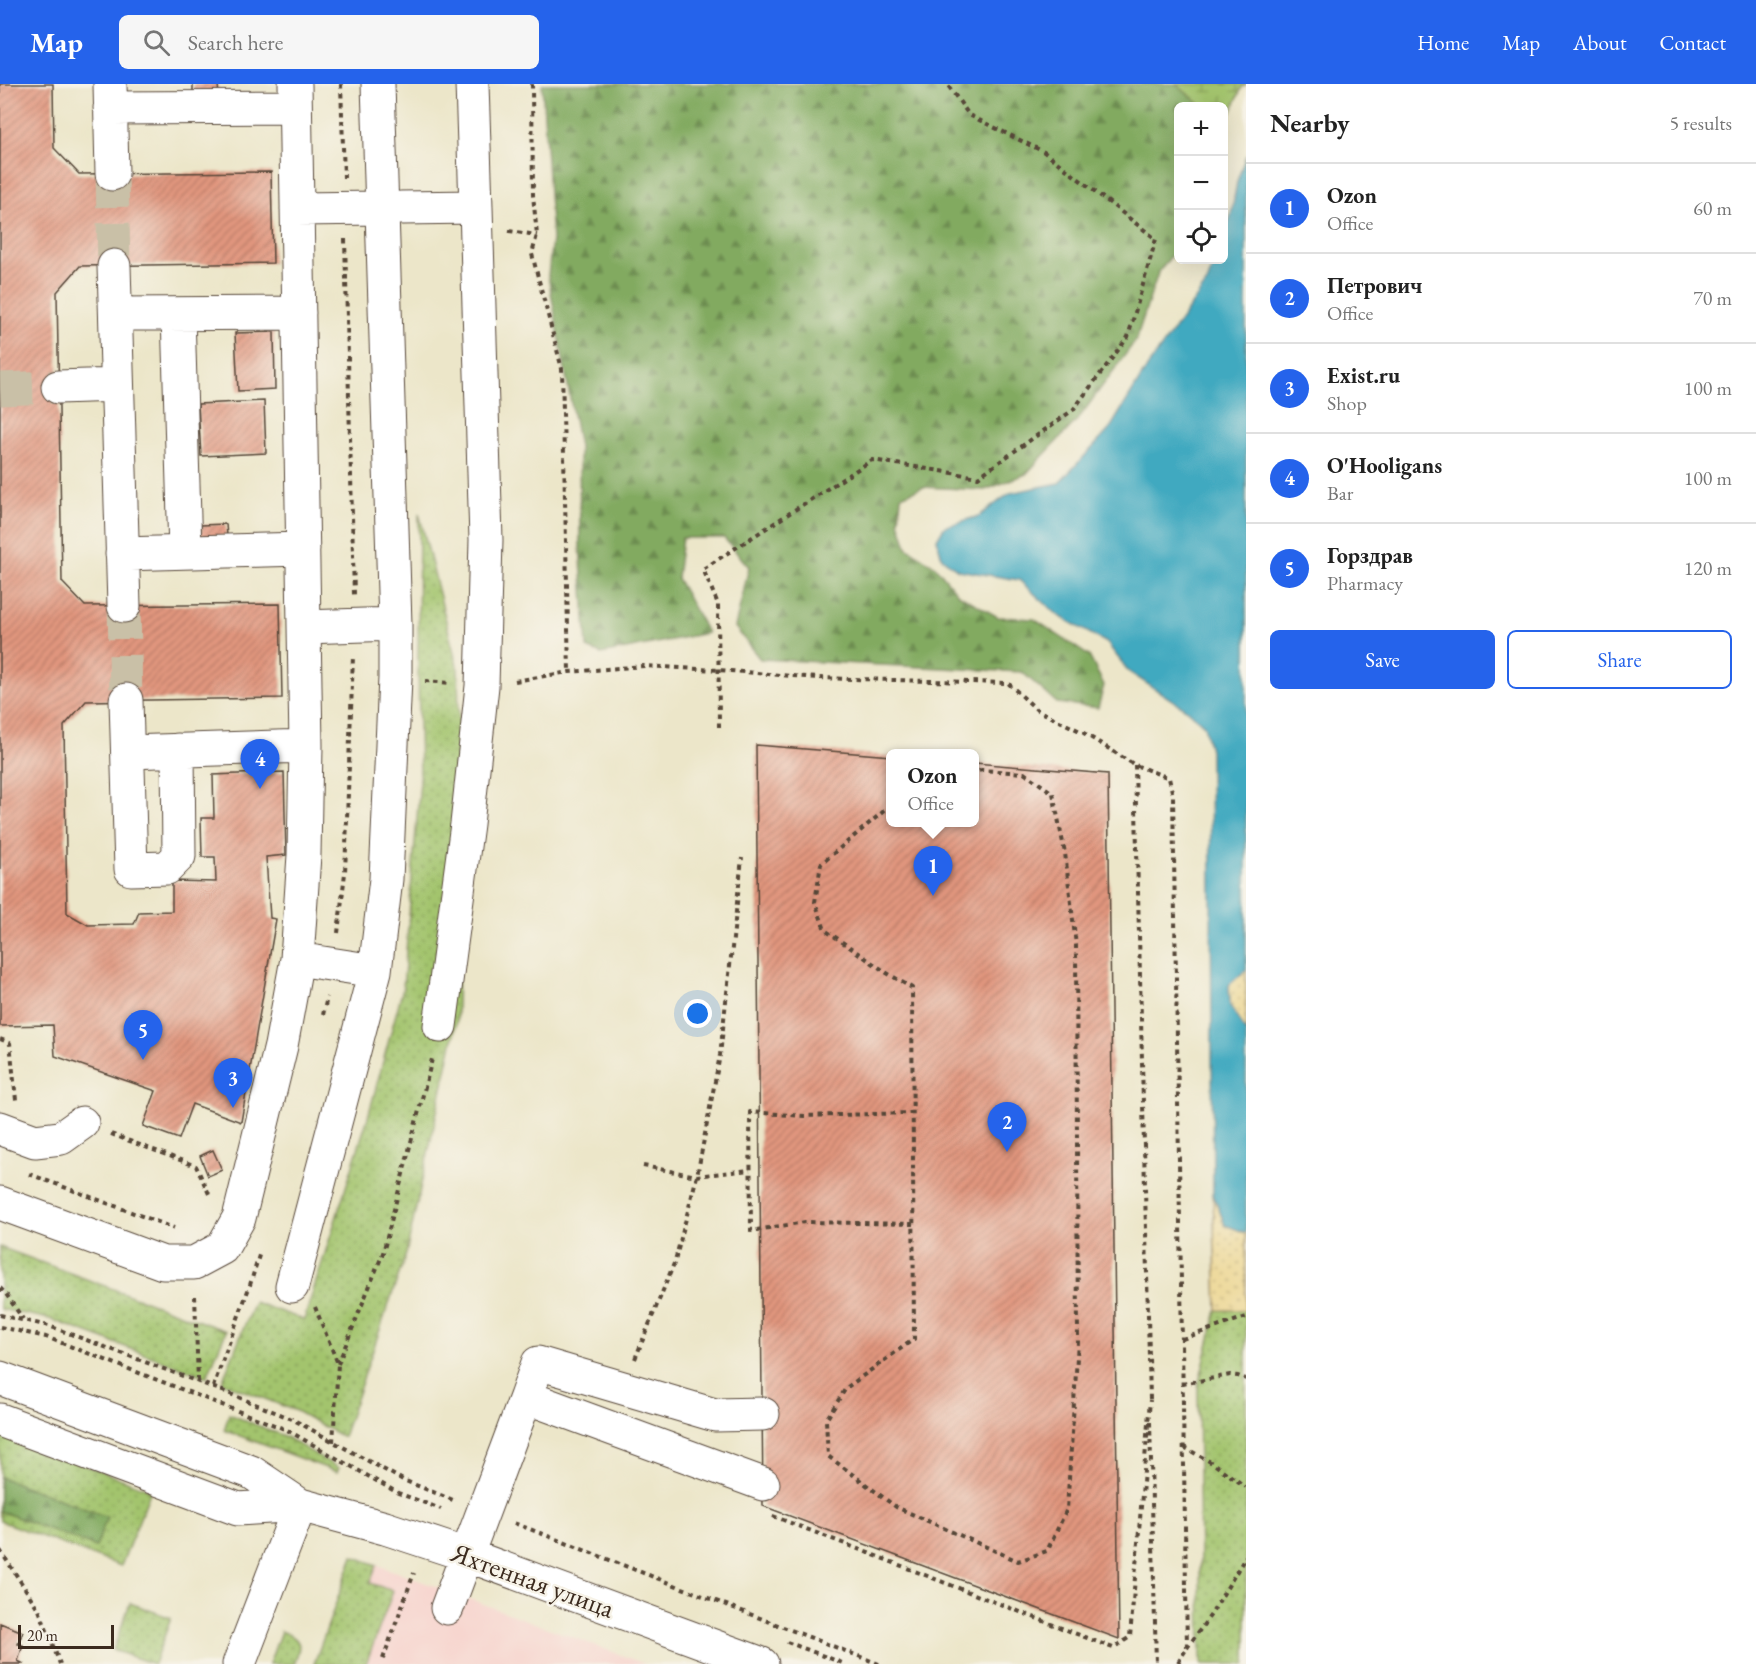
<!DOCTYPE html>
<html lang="en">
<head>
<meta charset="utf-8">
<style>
	body { margin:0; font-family:"EB Garamond",serif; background:#f6f6f6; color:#222 }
	.controls { position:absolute; right:18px; top:18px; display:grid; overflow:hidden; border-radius:9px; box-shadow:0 6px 24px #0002 }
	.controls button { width:54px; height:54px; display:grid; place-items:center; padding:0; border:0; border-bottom:2px solid #e0e0e0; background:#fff; color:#222; font:30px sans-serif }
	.scale { position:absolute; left:18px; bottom:15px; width:96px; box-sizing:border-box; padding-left:6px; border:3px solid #3b2a1e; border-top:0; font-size:16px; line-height:21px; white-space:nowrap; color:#3b2a1e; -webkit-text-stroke:4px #f7f3e8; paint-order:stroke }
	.you { position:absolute; left:698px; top:930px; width:21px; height:21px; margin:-15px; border:4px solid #fff; border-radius:50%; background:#1a73e8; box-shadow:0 0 0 9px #1a73e833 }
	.badge { display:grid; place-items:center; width:39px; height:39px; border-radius:50%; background:#2563eb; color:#fff; font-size:20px; font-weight:700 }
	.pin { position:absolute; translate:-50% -50px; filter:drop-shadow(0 2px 3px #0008) }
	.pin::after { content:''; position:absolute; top:32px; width:21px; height:18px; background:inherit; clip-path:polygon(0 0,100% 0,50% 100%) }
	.popup { position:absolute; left:886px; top:665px; width:93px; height:78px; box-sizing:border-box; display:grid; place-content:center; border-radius:9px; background:#fff; filter:drop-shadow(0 2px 4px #0005); font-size:20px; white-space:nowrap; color:#767676 }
	.popup b { font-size:22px; color:#222 }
	.popup::after { content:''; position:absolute; left:50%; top:100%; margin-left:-12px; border:12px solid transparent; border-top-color:#fff }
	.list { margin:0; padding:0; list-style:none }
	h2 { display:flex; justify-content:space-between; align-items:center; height:78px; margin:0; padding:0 24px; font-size:26px }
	h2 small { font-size:20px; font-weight:400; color:#767676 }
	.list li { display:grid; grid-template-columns:39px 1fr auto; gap:18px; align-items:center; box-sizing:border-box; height:90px; padding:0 24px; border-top:2px solid #e0e0e0 }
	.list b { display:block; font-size:22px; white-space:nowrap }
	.list p { margin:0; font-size:20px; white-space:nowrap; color:#767676 }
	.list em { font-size:20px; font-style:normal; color:#767676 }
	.actions { display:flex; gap:12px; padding:18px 24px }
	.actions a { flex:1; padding:14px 0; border:2px solid #2563eb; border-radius:9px; text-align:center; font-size:21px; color:#2563eb }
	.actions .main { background:#2563eb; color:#fff }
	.icon { flex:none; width:33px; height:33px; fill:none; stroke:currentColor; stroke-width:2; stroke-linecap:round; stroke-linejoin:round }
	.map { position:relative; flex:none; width:1246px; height:1580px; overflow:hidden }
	header { display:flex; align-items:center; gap:36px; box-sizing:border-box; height:84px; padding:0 30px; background:#2563eb; color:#fff }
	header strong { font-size:28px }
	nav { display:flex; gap:33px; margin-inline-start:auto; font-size:21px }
	.search { width:420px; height:54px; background:#f6f6f6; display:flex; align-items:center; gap:15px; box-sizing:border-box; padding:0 21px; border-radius:9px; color:#767676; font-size:22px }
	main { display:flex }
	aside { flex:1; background:#fff }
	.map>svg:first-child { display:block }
	.built { fill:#f7d0ca }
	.grass { fill:url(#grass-dots); stroke:#6f7746; stroke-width:1.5 }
	.forest { fill:url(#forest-firs); stroke:#5e6a3f; stroke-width:1.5 }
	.wetland { fill:url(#wetland-marsh); stroke:#6f7746; stroke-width:1.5 }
	.sand { fill:url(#sand-dots); stroke:#94825e; stroke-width:1.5 }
	.water { fill:#40a9c0; stroke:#3e6a6f; stroke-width:1.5 }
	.building { fill:url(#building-hatch) }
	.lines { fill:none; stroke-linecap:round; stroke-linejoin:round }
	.minor-tunnel { stroke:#c9c0a7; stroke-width:33; stroke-dasharray:33 16; stroke-linecap:butt }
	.minor-casing { stroke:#564638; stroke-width:35 }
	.path { stroke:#564638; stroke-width:4; stroke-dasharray:4.5 4.5; stroke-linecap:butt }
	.minor { stroke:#fff; stroke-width:33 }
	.labels { text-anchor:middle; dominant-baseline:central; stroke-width:5; stroke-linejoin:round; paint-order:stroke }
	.street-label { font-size:27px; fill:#3b2a1e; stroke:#f7f3e8 }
</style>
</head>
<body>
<header>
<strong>Map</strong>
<div class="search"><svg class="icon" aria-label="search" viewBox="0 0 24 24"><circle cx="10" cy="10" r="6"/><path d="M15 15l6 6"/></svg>Search here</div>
<nav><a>Home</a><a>Map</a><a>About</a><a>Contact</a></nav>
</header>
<main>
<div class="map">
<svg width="1246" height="1580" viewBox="0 0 1246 1580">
	<defs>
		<pattern id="grass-dots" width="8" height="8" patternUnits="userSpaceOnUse" patternTransform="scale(1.5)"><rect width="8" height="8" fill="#a3c46d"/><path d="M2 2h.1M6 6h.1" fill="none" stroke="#869f59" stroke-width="1.8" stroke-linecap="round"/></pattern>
		<pattern id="forest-firs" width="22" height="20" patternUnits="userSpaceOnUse" patternTransform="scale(1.5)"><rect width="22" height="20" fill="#82aa60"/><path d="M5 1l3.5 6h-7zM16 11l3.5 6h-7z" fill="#6c8b4f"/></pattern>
		<pattern id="wetland-marsh" width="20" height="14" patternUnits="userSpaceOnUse" patternTransform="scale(1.5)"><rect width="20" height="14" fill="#a3c46d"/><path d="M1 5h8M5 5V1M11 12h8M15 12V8" fill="none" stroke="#869f59"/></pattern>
		<pattern id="sand-dots" width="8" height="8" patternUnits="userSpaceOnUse" patternTransform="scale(1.5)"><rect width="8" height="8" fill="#eeda9e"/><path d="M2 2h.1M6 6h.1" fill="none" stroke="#cdbb88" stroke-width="1.8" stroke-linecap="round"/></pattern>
		<pattern id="building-hatch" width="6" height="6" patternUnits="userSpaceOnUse" patternTransform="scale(1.5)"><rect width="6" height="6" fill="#e1967e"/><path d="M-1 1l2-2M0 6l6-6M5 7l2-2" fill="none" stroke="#b87b67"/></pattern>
	</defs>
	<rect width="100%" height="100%" fill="#f7f3e8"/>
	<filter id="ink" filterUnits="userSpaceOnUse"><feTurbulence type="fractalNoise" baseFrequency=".0167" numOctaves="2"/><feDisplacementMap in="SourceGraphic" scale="12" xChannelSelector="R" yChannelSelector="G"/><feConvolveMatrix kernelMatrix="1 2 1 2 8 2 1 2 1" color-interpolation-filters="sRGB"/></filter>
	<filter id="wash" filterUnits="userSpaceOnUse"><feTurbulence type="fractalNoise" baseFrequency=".008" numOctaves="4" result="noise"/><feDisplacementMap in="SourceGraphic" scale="24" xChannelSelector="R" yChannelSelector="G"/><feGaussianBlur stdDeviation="1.35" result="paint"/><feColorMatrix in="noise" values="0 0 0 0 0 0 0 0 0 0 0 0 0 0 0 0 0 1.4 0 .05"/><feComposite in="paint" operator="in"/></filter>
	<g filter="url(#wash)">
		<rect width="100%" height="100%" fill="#ece6c9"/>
		<path class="built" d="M353,1472L645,1580H314Z"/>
		<path class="grass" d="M419,429L458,585L460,697L457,936L406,1170L343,1353L296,1327L222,1298L254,1218L304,1236L368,1033L403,904L420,697L418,579Z
			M0,1163L226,1247L207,1293L50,1235L0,1225Z
			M1217,1226H1246V1580H1201L1198,1302Z
			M229,1330L284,1352L339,1384L337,1388L224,1346Z
			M0,1350L151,1406L121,1482L0,1437Z
			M353,1472L377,1481L370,1499L393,1507L366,1580H314Z
			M130,1519L171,1534L154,1580L113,1566Z
			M281,1547C303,1555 301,1560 294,1580H269Z"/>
		<path class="forest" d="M542,0H1176L1202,22H1178V163L1158,189L1136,256L1079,334L1026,390L985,406L923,403L901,412L899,437L907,463L936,483L958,510L998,533L1034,535L1089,572L1104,601L1098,624L1057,619L1022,588L760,575L735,543L749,483L724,454H682L677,494L701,537L707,549L601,570L587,564L580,461L579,363L548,192L552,155Z
			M0,1393L107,1433L96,1463L0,1427Z"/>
		<path class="wetland" d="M1176,0H1246V2L1242,3L1225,43L1224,22H1202Z"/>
		<path class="sand" d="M1246,886V950L1240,937L1230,922L1229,900Z
			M1213,1110L1225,1141L1246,1149V1226H1217Z"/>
		<path class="water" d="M1246,71V886L1229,901L1230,922L1240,937L1246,950V1149L1225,1141L1213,1110L1210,666L1204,641L1189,627L1129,588L1107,559L1059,532L1019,496L958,486L942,474L937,455L944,443L979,432L1010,409L1059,399L1109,346L1148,282L1207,199L1215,176H1224V152L1231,131L1237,97Z"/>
		<g id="blocks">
			<path class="building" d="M0,0H53L54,64L79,90L271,88L273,179L80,182L57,208L62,498L85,522L280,520L282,614L86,617L64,642L67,829L88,841L134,840L139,828L172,827V797L216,798L215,773H202L201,734H214L213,691L284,688L286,771L266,773L270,834L276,835L241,1038L192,1020L179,1055L143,1042L156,1007L55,972L53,941L0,942Z
				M193,0H218L219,14L193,15Z
				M274,248L275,305L238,307L235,249Z
				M264,317L266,369L201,372L198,320Z
				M226,440L227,452L201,454V441Z
				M756,661L891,672V738H975V679L1108,690L1119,1555L763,1422Z
				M213,1066L222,1086L208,1092L200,1072Z
				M0,1539L23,1548L18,1560L23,1561L18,1577L24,1580H0Z"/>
		</g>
	</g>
	<g filter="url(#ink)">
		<use href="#blocks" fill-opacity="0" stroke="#564638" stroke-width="1.5"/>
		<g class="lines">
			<path class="minor-tunnel" d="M112,90L114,182
				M0,305L58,303
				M124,522L126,616"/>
			<defs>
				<path id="minor" d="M110,0L112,90
					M110,24L295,23
					M401,124L476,123L472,0
					M297,125L380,124
					M114,182L124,522
					M116,230L299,229
					M178,230L185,468
					M58,303L117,301
					M122,470L303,465
					M304,543L395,540
					M126,616L131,785L167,784L179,772L178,666
					M128,668L306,662
					M297,875L375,887
					M440,942L467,740L482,602L486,456L476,123
					M0,1044L35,1057L61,1054L82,1039
					M0,1119L163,1179H194L222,1164L239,1134L281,962L297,875L304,771L306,662L295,0
					M292,1202L375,887L386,795L395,594V540L378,0
					M0,1294L251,1388L300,1421
					M526,1313L538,1279L715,1331L763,1330
					M0,1336L238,1425L300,1421L385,1444L467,1471L762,1580
					M447,1524L526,1313L763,1400
					M239,1580L300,1421"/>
			</defs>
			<use href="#minor" class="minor-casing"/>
			<path class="path" d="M341,0L344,94
				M532,0L533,111L537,151L532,170L562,285L569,588
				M509,147L537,151
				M345,155L354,511
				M425,597L451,599
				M515,597L569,588L644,582L719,586L817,594L1008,599L1037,626L1082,648L1135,681L1169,694L1173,712L1187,1564L1177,1580
				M719,643L718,520L703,485L872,376L978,393L1073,326L1128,253L1156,155L1044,68L969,31L947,0
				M1135,681L1150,1316
				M891,721L821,780L815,818L825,846L887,889L912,904L914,1255L846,1304L826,1336L828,1372L896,1423L1018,1477L1047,1467L1067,1425L1078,1258L1076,861L1065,769L1053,709L1024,689L982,686L975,688
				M338,849L345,789L353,572
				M323,931L327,913
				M0,955L10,959L16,1016
				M913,1029L804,1032L750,1028L751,1147L805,1138L913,1140
				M111,1050L196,1082L210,1112
				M643,1082L697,1092L750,1086
				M29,1090L174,1144
				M0,1204L6,1210L23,1235
				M195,1212L198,1297
				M315,1223L338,1280L333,1358
				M0,1231L49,1242L228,1309L292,1335L403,1396L453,1416
				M0,1243L46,1253L287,1346L398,1409L441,1425
				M1182,1255L1246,1233
				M635,1275L675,1177L697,1092L720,971L742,774
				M338,1280L383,1169L433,971
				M1182,1300L1230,1291L1238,1292L1246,1295
				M213,1303L250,1201L260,1168
				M1150,1338L1156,1580
				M1184,1363L1214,1380L1246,1403
				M773,1432L1113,1564L1130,1553L1150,1316
				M514,1439L879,1580
				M0,1466L39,1526L60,1580
				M787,1558L845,1580
				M1187,1564L1212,1529L1246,1472
				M383,1575L414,1489"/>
			<use href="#minor" class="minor"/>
		</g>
	</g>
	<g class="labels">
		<g class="street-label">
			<text transform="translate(533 1496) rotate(20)">Яхтенная улица</text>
		</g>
	</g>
</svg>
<div class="controls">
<button>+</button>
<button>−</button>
<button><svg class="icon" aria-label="locate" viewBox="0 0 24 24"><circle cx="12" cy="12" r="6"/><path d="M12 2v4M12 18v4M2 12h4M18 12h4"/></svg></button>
</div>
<div class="scale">20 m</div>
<div class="you"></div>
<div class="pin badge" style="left:933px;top:812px">1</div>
<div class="popup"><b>Ozon</b>Office</div>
<div class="pin badge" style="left:1007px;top:1068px">2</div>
<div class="pin badge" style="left:233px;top:1024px">3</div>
<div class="pin badge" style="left:260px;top:705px">4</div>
<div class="pin badge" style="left:143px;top:976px">5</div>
</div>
<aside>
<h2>Nearby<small>5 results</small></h2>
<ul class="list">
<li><span class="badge">1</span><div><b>Ozon</b><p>Office</p></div><em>60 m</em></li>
<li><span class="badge">2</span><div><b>Петрович</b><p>Office</p></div><em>70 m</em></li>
<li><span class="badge">3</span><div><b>Exist.ru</b><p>Shop</p></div><em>100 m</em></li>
<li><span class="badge">4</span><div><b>O'Hooligans</b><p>Bar</p></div><em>100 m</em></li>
<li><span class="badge">5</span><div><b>Горздрав</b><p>Pharmacy</p></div><em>120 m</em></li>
</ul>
<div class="actions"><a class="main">Save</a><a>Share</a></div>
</aside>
</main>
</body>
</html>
